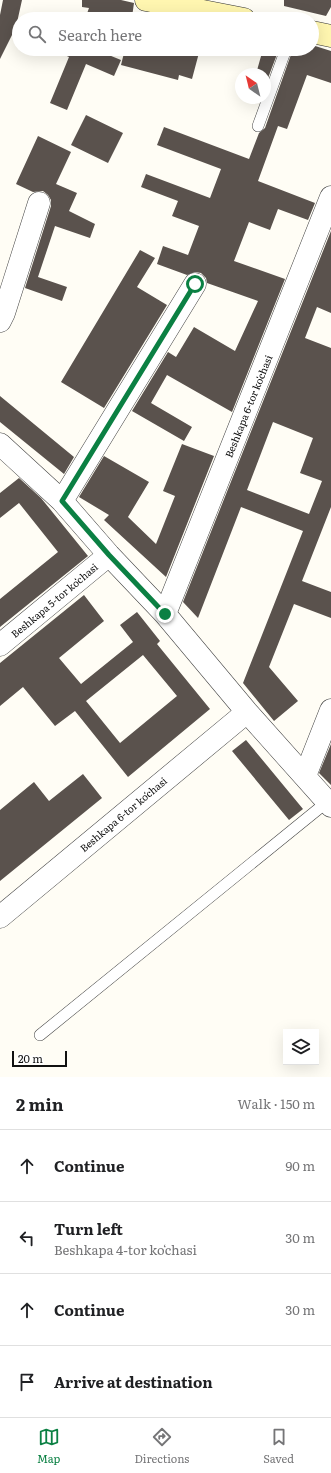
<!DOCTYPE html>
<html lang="en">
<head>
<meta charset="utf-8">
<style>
	body { margin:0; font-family:Literata,serif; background:#f6f6f6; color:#202124 }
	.controls { position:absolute; right:12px; bottom:12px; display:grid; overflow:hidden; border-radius:0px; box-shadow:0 4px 16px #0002 }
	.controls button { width:36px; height:36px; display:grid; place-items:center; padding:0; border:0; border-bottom:1px solid #e0e0e0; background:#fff; color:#202124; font:20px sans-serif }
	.compass { position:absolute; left:235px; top:68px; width:36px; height:36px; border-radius:50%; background:#fff; box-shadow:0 4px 16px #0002; rotate:325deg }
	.scale { position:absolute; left:12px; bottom:10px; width:55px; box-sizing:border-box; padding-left:4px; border:2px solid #111; border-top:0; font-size:11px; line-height:14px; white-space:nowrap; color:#111; -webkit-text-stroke:3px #fff; paint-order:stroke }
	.stop { position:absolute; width:12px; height:12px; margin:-9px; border:3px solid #0b8043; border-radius:50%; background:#fff }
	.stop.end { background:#0b8043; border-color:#fff; box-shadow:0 1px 4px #0008 }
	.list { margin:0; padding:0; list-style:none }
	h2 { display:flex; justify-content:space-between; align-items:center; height:52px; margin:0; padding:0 16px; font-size:17px }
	h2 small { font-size:13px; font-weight:400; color:#757577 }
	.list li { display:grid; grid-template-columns:26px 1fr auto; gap:12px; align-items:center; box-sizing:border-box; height:72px; padding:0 16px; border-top:1px solid #e0e0e0 }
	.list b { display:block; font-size:15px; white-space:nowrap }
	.list p { margin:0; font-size:13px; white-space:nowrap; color:#757577 }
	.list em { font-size:13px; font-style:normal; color:#757577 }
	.icon { flex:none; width:22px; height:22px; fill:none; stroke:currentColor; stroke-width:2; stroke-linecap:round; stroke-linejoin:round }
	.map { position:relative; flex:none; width:331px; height:1077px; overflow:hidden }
	.search { position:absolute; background:#fff; box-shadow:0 4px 16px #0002; left:12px; right:12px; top:12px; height:44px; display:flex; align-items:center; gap:10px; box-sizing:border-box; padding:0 14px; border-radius:22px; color:#757577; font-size:15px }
	.sheet { height:340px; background:#fff }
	nav { display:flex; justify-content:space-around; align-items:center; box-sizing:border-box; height:56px; border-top:1px solid #e0e0e0; background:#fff; font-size:11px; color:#757577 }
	nav a { display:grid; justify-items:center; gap:2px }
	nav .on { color:#0b8043 }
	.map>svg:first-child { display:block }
	.building { fill:#5a524d; fill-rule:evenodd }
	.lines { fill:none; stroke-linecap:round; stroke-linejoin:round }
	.lane-casing { stroke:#444; stroke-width:12 }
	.street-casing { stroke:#444; stroke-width:23 }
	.secondary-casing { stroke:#333; stroke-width:23 }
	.lane { stroke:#fff; stroke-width:11 }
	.street { stroke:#fff; stroke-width:22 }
	.secondary { stroke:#fff6b0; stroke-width:22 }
	.route { stroke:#0b8043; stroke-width:5 }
	.labels { text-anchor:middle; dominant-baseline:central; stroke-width:4; stroke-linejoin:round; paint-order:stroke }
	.street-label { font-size:10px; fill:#111; stroke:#fff }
</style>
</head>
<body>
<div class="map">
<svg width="331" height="1077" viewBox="0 0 331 1077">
	<rect width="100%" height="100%" fill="#fffdf5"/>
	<path class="building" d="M3,0H22L16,27L0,59V15Z
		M82,0H121L134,3L132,17L107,12L104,19H85L89,8L82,7Z
		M284,0H331V7L326,16L284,6Z
		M312,45L331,51V83L307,75L287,129L278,126L258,181L315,203L308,220L278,209L270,230L249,222L234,261L285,279L232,412L167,375L151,403L192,427L184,441L132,411L168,352L176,357L194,327L235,351L258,301L207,283L206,278L201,273L195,272L187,275L157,264L163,246L188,255L199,226L172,216L178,201L141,187L146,174L210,198L221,169L157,145L164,127L249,159L259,133L265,128L293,49H312Z
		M51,49H94L121,60L114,76L86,64L67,110L50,103L69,57Z
		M125,49H200L192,79L179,75L178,80L121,65Z
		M263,49H279L265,86V74H256Z
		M86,115L123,133L108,163L71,145Z
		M38,136L71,152L56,184L77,193L69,211L95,224L90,238L55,226L38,277L67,287L62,301L25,288L51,206V200L48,195L43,191L33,192L16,184Z
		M331,231V313L317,307L305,338L331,348V507L302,581L331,592V618L294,604L269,667L298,701L274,721L243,683L303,531L241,507L198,618L183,602ZM273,422L313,438L300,473L322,481L309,514L247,490Z
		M140,250L155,258L137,287L167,305L104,408L61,382Z
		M0,396L74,457L64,474L0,422Z
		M182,444L214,456L166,577L104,520L109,515L79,497L104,456L149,482L128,517L156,544L175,496L163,491Z
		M19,478L41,498L88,556L0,627V599L58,552L19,503L0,518V493Z
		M84,595L104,621L59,658L81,684L133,642L120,625L137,612L160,641L157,644L210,709L128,777L75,711L55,726L23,687L0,706V663ZM143,655L177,696L120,743L86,701Z
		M246,740L303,809L289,820L232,751Z
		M331,744V785L319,773Z
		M83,774L102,798L0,881V810L34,782L49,801Z"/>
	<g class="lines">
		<defs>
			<path id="lane" d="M258,126L286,49
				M40,1035L327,802"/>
			<path id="street" d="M0,321L4,313L39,203
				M0,444L62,501L109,555L165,614L247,712L331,806
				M62,501L195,284
				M165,614L331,197
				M0,645L109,555
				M305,776L331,710
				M0,917L247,712"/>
			<path id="secondary" d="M146,0L244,19
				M312,32L331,36"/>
		</defs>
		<use href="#lane" class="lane-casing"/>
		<use href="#street" class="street-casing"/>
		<use href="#secondary" class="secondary-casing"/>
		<use href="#lane" class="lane"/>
		<use href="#street" class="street"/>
		<use href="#secondary" class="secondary"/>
	</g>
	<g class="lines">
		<path class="route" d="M165,614L109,555L62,501L195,284"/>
	</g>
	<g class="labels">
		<g class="street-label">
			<text transform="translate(248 406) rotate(-68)">Beshkapa 6-tor koʻchasi</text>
			<text transform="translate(54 600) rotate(-40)">Beshkapa 5-tor koʻchasi</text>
			<text transform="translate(123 814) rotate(-40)">Beshkapa 6-tor koʻchasi</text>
		</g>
	</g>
</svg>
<div class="controls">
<button><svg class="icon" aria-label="layers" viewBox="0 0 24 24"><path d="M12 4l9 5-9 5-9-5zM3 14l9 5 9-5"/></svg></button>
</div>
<svg class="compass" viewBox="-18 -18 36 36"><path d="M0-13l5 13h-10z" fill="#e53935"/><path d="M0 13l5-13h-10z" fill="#757577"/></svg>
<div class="scale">20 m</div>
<div class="stop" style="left:195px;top:284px"></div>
<div class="stop end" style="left:165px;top:614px"></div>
<div class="search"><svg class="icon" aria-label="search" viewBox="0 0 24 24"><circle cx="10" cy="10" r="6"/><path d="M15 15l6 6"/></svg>Search here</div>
</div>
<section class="sheet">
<h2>2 min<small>Walk · 150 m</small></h2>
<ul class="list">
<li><svg class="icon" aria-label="ahead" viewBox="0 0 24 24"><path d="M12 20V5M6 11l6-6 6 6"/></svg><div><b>Continue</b></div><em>90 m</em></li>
<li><svg class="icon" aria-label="left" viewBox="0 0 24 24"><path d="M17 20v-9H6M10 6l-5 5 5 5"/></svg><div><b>Turn left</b><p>Beshkapa 4-tor koʻchasi</p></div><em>30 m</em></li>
<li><svg class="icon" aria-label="ahead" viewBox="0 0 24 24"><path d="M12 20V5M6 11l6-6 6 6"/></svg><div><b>Continue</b></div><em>30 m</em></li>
<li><svg class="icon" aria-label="arrive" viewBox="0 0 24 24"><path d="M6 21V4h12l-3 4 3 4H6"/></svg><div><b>Arrive at destination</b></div></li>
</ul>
</section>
<nav>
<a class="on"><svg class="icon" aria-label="map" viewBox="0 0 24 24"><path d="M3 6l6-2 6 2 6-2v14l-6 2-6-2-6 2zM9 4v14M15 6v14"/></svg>Map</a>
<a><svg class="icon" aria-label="directions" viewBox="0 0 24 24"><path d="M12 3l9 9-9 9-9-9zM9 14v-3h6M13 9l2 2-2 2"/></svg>Directions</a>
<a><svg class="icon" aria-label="saved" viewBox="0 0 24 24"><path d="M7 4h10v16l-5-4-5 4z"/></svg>Saved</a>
</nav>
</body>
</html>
